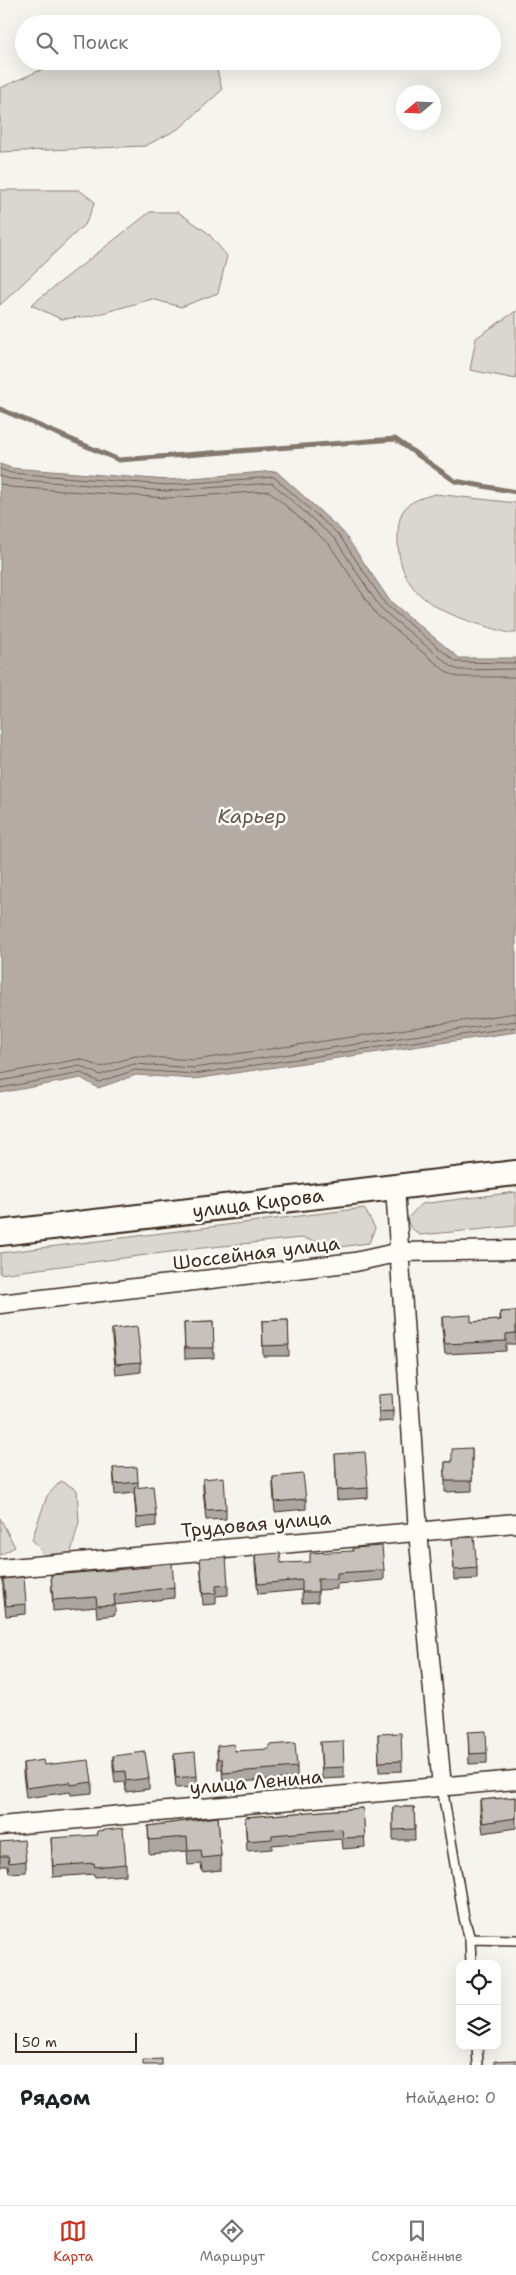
<!DOCTYPE html>
<html lang="ru">
<head>
<meta charset="utf-8">
<style>
	body { margin:0; font-family:"Shantell Sans",sans-serif; background:#f2f2f2; color:#202124 }
	.controls { position:absolute; right:15px; bottom:15px; display:grid; overflow:hidden; border-radius:10px; box-shadow:0 5px 20px #0002 }
	.controls button { width:45px; height:45px; display:grid; place-items:center; padding:0; border:0; border-bottom:1px solid #e0e0e0; background:#fff; color:#202124; font:25px sans-serif }
	.compass { position:absolute; left:396px; top:85px; width:45px; height:45px; border-radius:50%; background:#fff; box-shadow:0 5px 20px #0002; rotate:251deg }
	.scale { position:absolute; left:15px; bottom:12px; width:122px; box-sizing:border-box; padding-left:5px; border:2px solid #3b2a1e; border-top:0; font-size:14px; line-height:18px; white-space:nowrap; color:#3b2a1e; -webkit-text-stroke:4px #fdfcf7; paint-order:stroke }
	.list { margin:0; padding:0; list-style:none }
	h2 { display:flex; justify-content:space-between; align-items:center; height:65px; margin:0; padding:0 20px; font-size:21px }
	h2 small { font-size:16px; font-weight:400; color:#757577 }
	.icon { flex:none; width:28px; height:28px; fill:none; stroke:currentColor; stroke-width:2; stroke-linecap:round; stroke-linejoin:round }
	.map { position:relative; flex:none; width:516px; height:2065px; overflow:hidden }
	.search { position:absolute; background:#fff; box-shadow:0 5px 20px #0002; left:15px; right:15px; top:15px; height:55px; display:flex; align-items:center; gap:12px; box-sizing:border-box; padding:0 18px; border-radius:28px; color:#757577; font-size:19px }
	.sheet { height:140px; background:#fff }
	nav { display:flex; justify-content:space-around; align-items:center; box-sizing:border-box; height:70px; border-top:1px solid #e0e0e0; background:#fff; font-size:14px; color:#757577 }
	nav a { display:grid; justify-items:center; gap:2px }
	nav .on { color:#c8321e }
	.map>svg:first-child { display:block }
	.green { fill:#dad6d0; stroke:#8a8077 }
	.water { fill:#b4aca4; stroke:#84786e }
	.lines { fill:none; stroke-linecap:round; stroke-linejoin:round }
	.shore { stroke:#6b5e54; stroke-width:1 }
	.stream { stroke:#84786e; stroke-width:5 }
	.lane-casing { stroke:#3b2a1e; stroke-width:12 }
	.street-casing { stroke:#3b2a1e; stroke-width:21 }
	.secondary-casing { stroke:#3b2a1e; stroke-width:28 }
	.lane { stroke:#fdfcf7; stroke-width:9 }
	.street { stroke:#fdfcf7; stroke-width:18 }
	.secondary { stroke:#fdfcf7; stroke-width:24 }
	.wall { fill:#aba6a1; stroke:#3b2a1e }
	.building { fill:#c7c1bb; stroke:#3b2a1e }
	.labels { text-anchor:middle; dominant-baseline:central; stroke-width:5; stroke-linejoin:round; paint-order:stroke }
	.street-label { font-size:19px; fill:#3b2a1e; stroke:#fdfcf7 }
	.water-label { font-size:20px; font-style:italic; fill:#65584d; stroke:#fdfcf7 }
</style>
</head>
<body>
<div class="map">
<svg width="516" height="2065" viewBox="0 0 516 2065">
	<rect width="100%" height="100%" fill="#f5f4ee"/>
	<filter id="ink" filterUnits="userSpaceOnUse"><feTurbulence type="fractalNoise" baseFrequency=".02" numOctaves="2"/><feDisplacementMap in="SourceGraphic" scale="10" xChannelSelector="R" yChannelSelector="G"/><feConvolveMatrix kernelMatrix="1 2 1 2 8 2 1 2 1" color-interpolation-filters="sRGB"/></filter>
	<g filter="url(#ink)">
		<path class="green" d="M61,61H212L216,66L222,90L180,128L145,146L0,152V88Z
			M0,190H79L95,202L86,223L0,305Z
			M150,212H178L208,233L227,256L218,293L181,307L152,299L92,316L61,319L31,305Z
			M516,311V379L470,370L476,338Z
			M435,494L516,503V633H508C452,616 395,604 398,533C399,505 410,501 435,494Z
			M516,1192V1226L420,1235L410,1227L407,1219L421,1204Z
			M364,1208L375,1228L369,1243L340,1247L301,1238L193,1249L0,1274V1253Z
			M61,1481L77,1490L79,1522L70,1556H45L32,1539L47,1496Z
			M0,1518L15,1547L0,1555Z"/>
		<path class="water" d="M0,464L11,468L168,480L276,471L343,532L390,601L459,658H516V1032L194,1079L136,1075L98,1088L81,1078L0,1093Z"/>
		<g class="lines">
			<path class="shore" d="M0,469L11,473L167,485L274,477L339,535L386,605L456,662L516,663
				M0,476L10,479L167,491L272,483L335,539L381,609L452,667L459,670L516,669
				M0,484L10,487L167,498L269,491L329,544L376,614L448,673L459,677H516
				M0,1074L80,1059L101,1067L135,1056L194,1060L516,1013
				M0,1081L80,1066L100,1075L134,1064L194,1068L516,1021
				M0,1088L81,1073L99,1082L135,1070L194,1074L516,1027"/>
			<path class="stream" d="M0,409L119,460L395,439L455,481L516,492"/>
			<defs>
				<path id="lane" d="M442,1787L464,1918L470,1939L471,1964
					M470,1939L516,1940
					M477,2046L478,2065"/>
				<path id="street" d="M395,1187L418,1531L442,1787
					M0,1304L355,1262L400,1252L516,1250
					M0,1569L516,1523
					M0,1826L516,1780"/>
				<path id="secondary" d="M0,1233L516,1173"/>
			</defs>
			<use href="#lane" class="lane-casing"/>
			<use href="#street" class="street-casing"/>
			<use href="#secondary" class="secondary-casing"/>
			<use href="#lane" class="lane"/>
			<use href="#street" class="street"/>
			<use href="#secondary" class="secondary"/>
		</g>
		<path class="wall" d="M516,1311V1344H506V1351L445,1354L442,1328V1317L471,1322L500,1320V1312Z
			M288,1320L289,1356H263L262,1321Z
			M213,1322L214,1358L185,1359L184,1323Z
			M112,1329L141,1362V1372L116,1375L112,1339Z
			M378,1395L393,1411V1421L379,1422Z
			M472,1448V1491L445,1492V1462H452Z
			M335,1454L368,1488V1498L337,1500Z
			M113,1468L138,1482V1487L156,1516V1526L137,1528L134,1493L115,1495Z
			M273,1477L306,1499V1509L275,1512L273,1487Z
			M203,1479L226,1509V1519L206,1520L203,1489Z
			M452,1538L477,1568V1579L454,1580Z
			M255,1555L281,1563L384,1570V1580L337,1584V1589L318,1590V1602L302,1603V1590L258,1594L255,1565Z
			M200,1558L228,1585V1595L216,1596V1604L203,1605Z
			M51,1575L174,1587V1598L115,1605V1615L97,1617L96,1607L53,1611Z
			M3,1579L26,1604V1614L6,1616L3,1590Z
			M468,1732L487,1753V1763L469,1764Z
			M378,1734L402,1761V1771L379,1772Z
			M320,1742L344,1767V1778L322,1779Z
			M217,1746L297,1767V1778L223,1783L222,1769L218,1770Z
			M174,1754L197,1776V1787L176,1788L174,1764Z
			M113,1756L149,1778V1789L126,1792L125,1782L115,1783L113,1767Z
			M23,1763L44,1765L92,1782V1793L71,1795L70,1792L26,1798L23,1774Z
			M516,1797V1828L483,1833L480,1811V1800Z
			M393,1807H414L415,1840H393Z
			M363,1808L365,1847L343,1849L342,1839L272,1845V1849L247,1851L245,1817Z
			M218,1817L221,1856V1870L202,1872L201,1864L188,1865L187,1851L149,1854L148,1826Z
			M51,1838L126,1864V1875L95,1877L94,1874L53,1877Z
			M0,1842L26,1861V1872L9,1873L8,1866H0Z"/>
		<path class="building" d="M516,1311V1333L506,1334V1341L445,1344L442,1317L471,1315V1322L501,1320L500,1312Z
			M288,1320L289,1345L263,1346L262,1321Z
			M213,1322L214,1348H185L184,1323Z
			M137,1326L141,1362L116,1364L112,1329Z
			M392,1394L393,1411L379,1412L378,1395Z
			M472,1448V1481H445V1462H452V1449Z
			M365,1452L368,1488L337,1490L335,1454Z
			M137,1467L138,1482L115,1484L113,1468Z
			M303,1474L306,1499L275,1502L273,1477Z
			M224,1477L226,1509L206,1510L203,1479Z
			M153,1486L156,1516L137,1518L134,1488Z
			M474,1537L477,1568L454,1570L452,1538Z
			M382,1546L384,1570L337,1573V1579H318V1592H302V1580L258,1584L255,1555L280,1553L281,1563L310,1562V1553L353,1551V1548Z
			M226,1557L228,1585L216,1586V1593L203,1594L200,1558Z
			M172,1563L174,1587L114,1595L115,1605L97,1606L96,1597L53,1600L51,1575L150,1567V1565Z
			M24,1577L26,1604L6,1606L3,1579Z
			M486,1731L487,1753L469,1754L468,1732Z
			M401,1733L402,1761L379,1762L378,1734Z
			M343,1741L344,1767L322,1768L320,1742Z
			M295,1743L297,1767L223,1773L222,1759H218L217,1746L234,1744L235,1751L269,1749V1745Z
			M145,1752L149,1778L126,1781L125,1771L115,1772L113,1756Z
			M195,1752L197,1776L176,1778L174,1754Z
			M43,1760L44,1765L89,1760L92,1782L71,1785L70,1782L26,1788L23,1763Z
			M516,1797V1818L483,1823L480,1800Z
			M393,1807H414L415,1829L393,1830Z
			M363,1808L365,1837L343,1838L342,1829L272,1835V1839L247,1841L245,1817Z
			M218,1817L221,1856L202,1858L201,1850L188,1851L187,1837L149,1840L148,1826Z
			M123,1828L126,1864L95,1867L94,1863L53,1866L51,1838L98,1835L97,1831Z
			M24,1840L26,1861L9,1863L8,1856H0V1842Z
			M162,2059V2065H143V2060Z
			M516,2060V2065H495V2061Z"/>
	</g>
	<g class="labels">
		<g class="street-label">
			<text transform="translate(258 1203) rotate(-7)">улица Кирова</text>
			<text transform="translate(256 1253) rotate(-7)">Шоссейная улица</text>
			<text transform="translate(256 1524) rotate(-5)">Трудовая улица</text>
			<text transform="translate(256 1782) rotate(-5)">улица Ленина</text>
		</g>
		<g class="water-label">
			<text x="252" y="816">Карьер</text>
		</g>
	</g>
</svg>
<div class="controls">
<button><svg class="icon" aria-label="locate" viewBox="0 0 24 24"><circle cx="12" cy="12" r="6"/><path d="M12 2v4M12 18v4M2 12h4M18 12h4"/></svg></button>
<button><svg class="icon" aria-label="layers" viewBox="0 0 24 24"><path d="M12 4l9 5-9 5-9-5zM3 14l9 5 9-5"/></svg></button>
</div>
<svg class="compass" viewBox="-18 -18 36 36"><path d="M0-13l5 13h-10z" fill="#e53935"/><path d="M0 13l5-13h-10z" fill="#757577"/></svg>
<div class="scale">50 m</div>
<div class="search"><svg class="icon" aria-label="search" viewBox="0 0 24 24"><circle cx="10" cy="10" r="6"/><path d="M15 15l6 6"/></svg>Поиск</div>
</div>
<section class="sheet">
<h2>Рядом<small>Найдено: 0</small></h2>
<ul class="list">
</ul>
</section>
<nav>
<a class="on"><svg class="icon" aria-label="map" viewBox="0 0 24 24"><path d="M3 6l6-2 6 2 6-2v14l-6 2-6-2-6 2zM9 4v14M15 6v14"/></svg>Карта</a>
<a><svg class="icon" aria-label="directions" viewBox="0 0 24 24"><path d="M12 3l9 9-9 9-9-9zM9 14v-3h6M13 9l2 2-2 2"/></svg>Маршрут</a>
<a><svg class="icon" aria-label="saved" viewBox="0 0 24 24"><path d="M7 4h10v16l-5-4-5 4z"/></svg>Сохранённые</a>
</nav>
</body>
</html>
